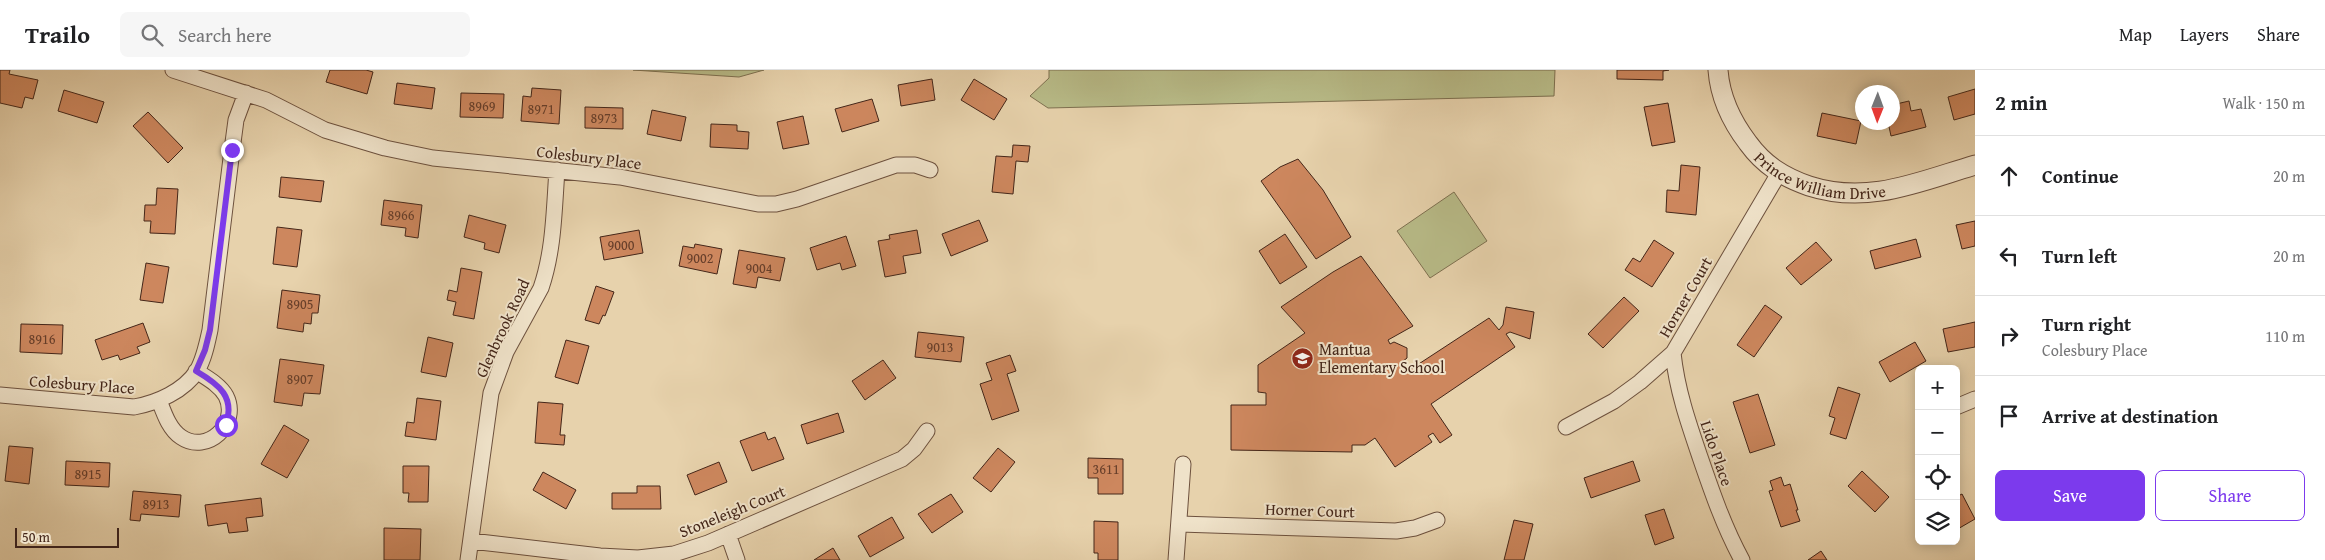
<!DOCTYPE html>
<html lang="en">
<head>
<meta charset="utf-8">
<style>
	body { margin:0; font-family:"Gentium Book Plus",serif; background:#f6f6f6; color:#202124 }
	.controls { position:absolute; right:15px; bottom:15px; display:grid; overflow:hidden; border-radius:8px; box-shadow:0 2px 12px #0003 }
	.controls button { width:45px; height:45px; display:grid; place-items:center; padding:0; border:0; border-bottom:1px solid #e0e0e0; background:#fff; color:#202124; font:25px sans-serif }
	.compass { position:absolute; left:1855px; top:15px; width:45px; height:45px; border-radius:50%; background:#fff; box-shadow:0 2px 12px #0003; rotate:181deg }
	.scale { position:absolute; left:15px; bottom:12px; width:104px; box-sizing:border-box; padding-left:5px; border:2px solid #442619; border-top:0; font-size:14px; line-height:18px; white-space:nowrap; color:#442619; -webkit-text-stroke:4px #efe2c9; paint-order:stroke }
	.stop { position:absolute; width:15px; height:15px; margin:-11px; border:4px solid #7c3aed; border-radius:50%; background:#fff }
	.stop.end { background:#7c3aed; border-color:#fff; box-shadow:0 1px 5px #0008 }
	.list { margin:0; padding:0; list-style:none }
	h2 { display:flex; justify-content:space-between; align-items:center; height:65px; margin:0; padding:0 20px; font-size:21px }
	h2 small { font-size:16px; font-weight:400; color:#757577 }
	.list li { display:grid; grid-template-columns:32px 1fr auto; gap:15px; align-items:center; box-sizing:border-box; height:80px; padding:0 20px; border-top:1px solid #e0e0e0 }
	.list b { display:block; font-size:19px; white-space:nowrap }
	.list p { margin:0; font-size:16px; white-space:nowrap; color:#757577 }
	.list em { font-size:16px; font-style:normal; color:#757577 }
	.actions { display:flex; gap:10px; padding:15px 20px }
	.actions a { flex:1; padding:11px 0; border:1px solid #7c3aed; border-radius:8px; text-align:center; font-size:18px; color:#7c3aed }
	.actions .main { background:#7c3aed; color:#fff }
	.icon { flex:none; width:28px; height:28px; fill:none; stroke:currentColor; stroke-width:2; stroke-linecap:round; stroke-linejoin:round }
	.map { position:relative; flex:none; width:1975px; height:490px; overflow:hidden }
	header { display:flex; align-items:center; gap:30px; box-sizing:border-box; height:70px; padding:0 25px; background:#fff; border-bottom:1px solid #e0e0e0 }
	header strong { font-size:24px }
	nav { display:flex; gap:28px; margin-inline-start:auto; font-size:18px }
	.search { width:350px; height:45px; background:#f6f6f6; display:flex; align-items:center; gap:12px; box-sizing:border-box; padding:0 18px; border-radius:8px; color:#757577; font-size:19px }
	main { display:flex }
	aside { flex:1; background:#fff }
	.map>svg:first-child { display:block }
	.green { fill:#b8bb88; stroke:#7e7050 }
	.building { fill:#cd875e; stroke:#442619 }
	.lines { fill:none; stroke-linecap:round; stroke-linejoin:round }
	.minor-casing { stroke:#6d513e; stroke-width:17 }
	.tertiary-casing { stroke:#6d513e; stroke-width:21 }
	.minor { stroke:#efe2c9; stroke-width:15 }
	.tertiary { stroke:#efe2c9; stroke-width:19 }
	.route { stroke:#7c3aed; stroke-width:6 }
	.labels { text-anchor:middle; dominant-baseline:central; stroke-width:4; stroke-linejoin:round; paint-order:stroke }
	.number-label { font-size:14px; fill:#663e2a }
	.street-label { font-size:16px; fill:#442619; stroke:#efe2c9 }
	.poi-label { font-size:16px; fill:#442619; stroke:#efe2c9; text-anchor:start }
</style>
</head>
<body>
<header>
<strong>Trailo</strong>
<div class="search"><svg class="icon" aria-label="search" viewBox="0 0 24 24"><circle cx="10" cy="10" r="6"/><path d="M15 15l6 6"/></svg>Search here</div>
<nav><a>Map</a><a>Layers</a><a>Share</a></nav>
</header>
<main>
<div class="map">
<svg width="1975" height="490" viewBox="0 0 1975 490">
	<rect width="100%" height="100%" fill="#e7d2ac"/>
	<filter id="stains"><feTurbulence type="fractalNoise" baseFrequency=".004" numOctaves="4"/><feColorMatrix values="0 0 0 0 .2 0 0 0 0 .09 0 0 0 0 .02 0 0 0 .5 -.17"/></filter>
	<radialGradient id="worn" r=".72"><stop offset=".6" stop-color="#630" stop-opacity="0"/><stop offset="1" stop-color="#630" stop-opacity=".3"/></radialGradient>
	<path class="green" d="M633,0H764L739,7Z
		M1049,0H1555L1554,26L1048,38L1030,26L1049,8Z
		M1454,122L1487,171L1430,208L1397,161Z"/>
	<path class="building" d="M0,0H10L9,4L38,10L33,29L25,27L22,38L0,33Z
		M330,0H366L373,2L367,24L326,12Z
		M1617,0H1669L1663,1V10L1617,9Z
		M932,9L935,30L901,36L898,15Z
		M974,9L1007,29L994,50L961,30Z
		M397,13L435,18L432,39L394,34Z
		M532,18L561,20L559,54L521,51L523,26L531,27Z
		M1975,19V44L1954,50L1948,27Z
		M64,20L104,32L97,53L58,41Z
		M461,23L504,24L503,48L460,47Z
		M872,29L879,51L842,62L835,39Z
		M1909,31L1911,41L1921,39L1926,57L1891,66L1888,52H1892V35Z
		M1668,33L1675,72L1652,76L1644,37Z
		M585,37L623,38V59L585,58Z
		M652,40L686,47L681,71L647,64Z
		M148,42L183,78L168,93L133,56Z
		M1822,43L1861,51L1856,74L1817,66Z
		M803,46L809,74L783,79L777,52Z
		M711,54L737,55V61L749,62L748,79L710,77Z
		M1013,75L1030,76L1028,92L1016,91L1013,124L992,122L996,86L1012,87Z
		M1298,89L1323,120L1351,167L1316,189L1261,111L1280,97Z
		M1681,95L1700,97L1696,145L1666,142L1667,120L1679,121Z
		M281,107L324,111L321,132L279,127Z
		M157,118L178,119L175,164L150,163L151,151H144L145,135H156Z
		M384,130L422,135L418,168L405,166L406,158L381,155Z
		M469,145L506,155L499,183L484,179L485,173L464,167Z
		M979,150L988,171L951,186L942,164Z
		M1975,151V176L1962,179L1956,155Z
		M277,157L302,160L297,197L273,194Z
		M639,160L643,183L604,190L600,167Z
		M917,160L921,183L903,186L906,203L885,207L878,171L890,169L889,165Z
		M1285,164L1307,197L1280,214L1259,181Z
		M846,166L856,196L842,200L840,193L817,200L810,178Z
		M1916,169L1921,187L1875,199L1870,181Z
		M1654,170L1674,183L1652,217L1625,200L1633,188L1640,192Z
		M1816,172L1832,190L1801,215L1786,198Z
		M695,174L722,179L717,204L679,196L683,176L694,178Z
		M739,180L785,188L780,211L758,207L756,218L733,214Z
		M1361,186L1413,256L1388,270L1390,274L1394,272L1407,278V288L1402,292L1408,301L1489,248L1499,260L1503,255L1506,237L1534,242L1530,269L1510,262L1506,264L1515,277L1431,334L1452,365L1440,373L1433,363L1428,366L1432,372L1395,397L1375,368L1365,375H1352V382L1231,380V335H1266V323L1258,322V295L1305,263L1281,237L1333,202Z
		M146,193L169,197L163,233L140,230Z
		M461,198L482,202L474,249L453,245L456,232L447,230L449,220L457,222Z
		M596,216L614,222L605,246L603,245L599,254L585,250Z
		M282,220L320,225L318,243H312L311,254L304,253L303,262L277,258Z
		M1624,227L1639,241L1603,278L1588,264Z
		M1765,235L1782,247L1754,287L1737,275Z
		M1975,252V277L1948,282L1943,259Z
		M143,253L150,272L137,277L140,283L120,290L118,285L102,290L95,270Z
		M21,254L63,255L62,284L20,282Z
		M918,262L964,267L961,292L915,287Z
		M428,267L453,273L446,307L421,302Z
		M566,270L589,276L578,314L555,307Z
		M1915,272L1926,291L1890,312L1879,292Z
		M1010,285L1016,301L1007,304L1019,341L992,350L980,314L992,310L986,293Z
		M280,289L324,295L320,324L304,323L302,336L274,332Z
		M883,290L896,308L865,330L852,311Z
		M1838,317L1860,324L1846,369L1830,364L1835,348L1829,346Z
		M1758,324L1775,375L1750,383L1733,332Z
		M417,328L441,331L436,370L405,366L407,352L414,353Z
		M538,332L563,334L560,365H565L564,375L535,373Z
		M838,343L844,362L807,374L801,355Z
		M284,355L309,370L287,408L261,394Z
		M765,362L768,370L775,367L784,389L752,401L740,371Z
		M9,376L33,378L29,414L5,411Z
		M998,378L1015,392L991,422L973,408Z
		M1088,388L1123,389V424H1098V408H1088Z
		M66,391L110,393L109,417L65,415Z
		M1633,391L1640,411L1591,428L1584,408Z
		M719,392L727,412L695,425L687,405Z
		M403,396H429L428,432H408L409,423H403Z
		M1862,401L1889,427L1875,442L1848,416Z
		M543,402L576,420L566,439L533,420Z
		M1781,407L1784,416L1790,414L1798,440H1796L1800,451L1781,457L1769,421L1773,420L1770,411Z
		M637,416H660L661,439H612V423H637Z
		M133,421L181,425L179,447L141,444L140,451L130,450Z
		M951,424L963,442L932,463L918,444Z
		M1962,424L1975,449L1956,460V427Z
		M261,428L263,446L246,448L248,461L229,463L227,453L208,456L205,435Z
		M1664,439L1674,468L1655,475L1645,445Z
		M892,447L904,468L870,487L858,466Z
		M1514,450L1533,454L1524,490H1504Z
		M1094,451L1118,452V490H1098V483H1094Z
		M384,458L421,459L420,490H384Z
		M833,478L840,490H814Z
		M1821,481L1827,490H1808Z"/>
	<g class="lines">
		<defs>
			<path id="minor" d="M173,0L266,30L325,60L385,78L433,88L620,107L758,134H776L797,129L896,95H915L930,100
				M1673,283C1677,320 1688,352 1700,387C1712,422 1724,457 1742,490
				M0,325L134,337C157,333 184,321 197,301C204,289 207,274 210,260L232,80L236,50L246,23
				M159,330C164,343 169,359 181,367C207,385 240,354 226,326C220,315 207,308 196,301
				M1956,337L1975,329
				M1566,357L1614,331L1640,312L1673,283L1779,103
				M1180,454L1396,461L1415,458L1437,450
				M728,464L737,490
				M471,471L600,486L638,488L674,484L708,473L902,389L914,379L927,361
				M468,490L491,323L506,282L541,218C554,180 554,140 557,100
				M1176,490L1183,394"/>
			<g id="tertiary">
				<path id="s1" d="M1718,0C1720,27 1732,52 1748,73C1764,95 1783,107 1809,116C1868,135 1918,112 1975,95"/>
			</g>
		</defs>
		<use href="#minor" class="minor-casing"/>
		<use href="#tertiary" class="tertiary-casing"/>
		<use href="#minor" class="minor"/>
		<use href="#tertiary" class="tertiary"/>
	</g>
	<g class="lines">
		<path class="route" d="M226,355C235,327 220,315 196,301L205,280L210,260L232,80"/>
	</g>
	<defs>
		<symbol id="school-disc" viewBox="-11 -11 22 22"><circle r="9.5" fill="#8f2418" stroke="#efe2c9"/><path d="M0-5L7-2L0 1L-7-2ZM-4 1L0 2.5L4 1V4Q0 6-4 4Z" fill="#fff"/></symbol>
	</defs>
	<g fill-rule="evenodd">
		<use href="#school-disc" x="1290" y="276" width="25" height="25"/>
	</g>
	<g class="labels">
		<g class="number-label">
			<text x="482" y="36">8969</text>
			<text x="541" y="39">8971</text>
			<text x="604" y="48">8973</text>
			<text x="401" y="145">8966</text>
			<text x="621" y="175">9000</text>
			<text x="700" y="188">9002</text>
			<text x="759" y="198">9004</text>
			<text x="300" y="234">8905</text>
			<text x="42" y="269">8916</text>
			<text x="940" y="277">9013</text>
			<text x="300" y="309">8907</text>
			<text x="1106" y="399">3611</text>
			<text x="88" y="404">8915</text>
			<text x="156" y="434">8913</text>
		</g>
		<g class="street-label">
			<text transform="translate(589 87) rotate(7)">Colesbury Place</text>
			<text stroke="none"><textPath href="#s1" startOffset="164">Prince William Drive</textPath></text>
			<text transform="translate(1685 227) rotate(-60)">Horner Court</text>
			<text transform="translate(502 258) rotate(-65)">Glenbrook Road</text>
			<text transform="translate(82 314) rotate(4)">Colesbury Place</text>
			<text transform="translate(1717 383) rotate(71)">Lido Place</text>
			<text transform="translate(1310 440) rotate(2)">Horner Court</text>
			<text transform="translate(732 441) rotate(-22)">Stoneleigh Court</text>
		</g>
		<g class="poi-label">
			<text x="1319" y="279">Mantua<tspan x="1319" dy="18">Elementary School</tspan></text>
		</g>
	</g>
	<rect width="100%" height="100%" filter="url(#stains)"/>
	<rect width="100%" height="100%" fill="url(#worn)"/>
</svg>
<div class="controls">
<button>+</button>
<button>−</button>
<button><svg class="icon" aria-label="locate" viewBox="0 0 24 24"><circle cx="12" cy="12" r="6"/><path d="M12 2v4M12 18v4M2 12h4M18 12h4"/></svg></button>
<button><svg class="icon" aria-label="layers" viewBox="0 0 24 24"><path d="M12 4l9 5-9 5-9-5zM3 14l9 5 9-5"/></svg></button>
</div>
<svg class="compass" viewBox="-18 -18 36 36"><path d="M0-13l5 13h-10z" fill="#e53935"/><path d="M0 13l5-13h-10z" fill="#757577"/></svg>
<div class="scale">50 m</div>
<div class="stop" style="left:226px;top:355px"></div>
<div class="stop end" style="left:232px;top:80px"></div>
</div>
<aside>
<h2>2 min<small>Walk · 150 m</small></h2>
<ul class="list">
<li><svg class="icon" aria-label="ahead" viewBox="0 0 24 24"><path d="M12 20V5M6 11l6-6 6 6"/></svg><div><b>Continue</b></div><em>20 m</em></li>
<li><svg class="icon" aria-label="left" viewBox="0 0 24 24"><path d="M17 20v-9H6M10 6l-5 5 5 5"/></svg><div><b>Turn left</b></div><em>20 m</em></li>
<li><svg class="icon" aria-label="right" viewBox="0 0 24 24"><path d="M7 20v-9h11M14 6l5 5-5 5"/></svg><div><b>Turn right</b><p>Colesbury Place</p></div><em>110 m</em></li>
<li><svg class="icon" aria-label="arrive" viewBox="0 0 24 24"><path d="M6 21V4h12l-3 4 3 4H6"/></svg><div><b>Arrive at destination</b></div></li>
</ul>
<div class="actions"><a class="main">Save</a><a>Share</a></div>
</aside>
</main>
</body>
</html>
